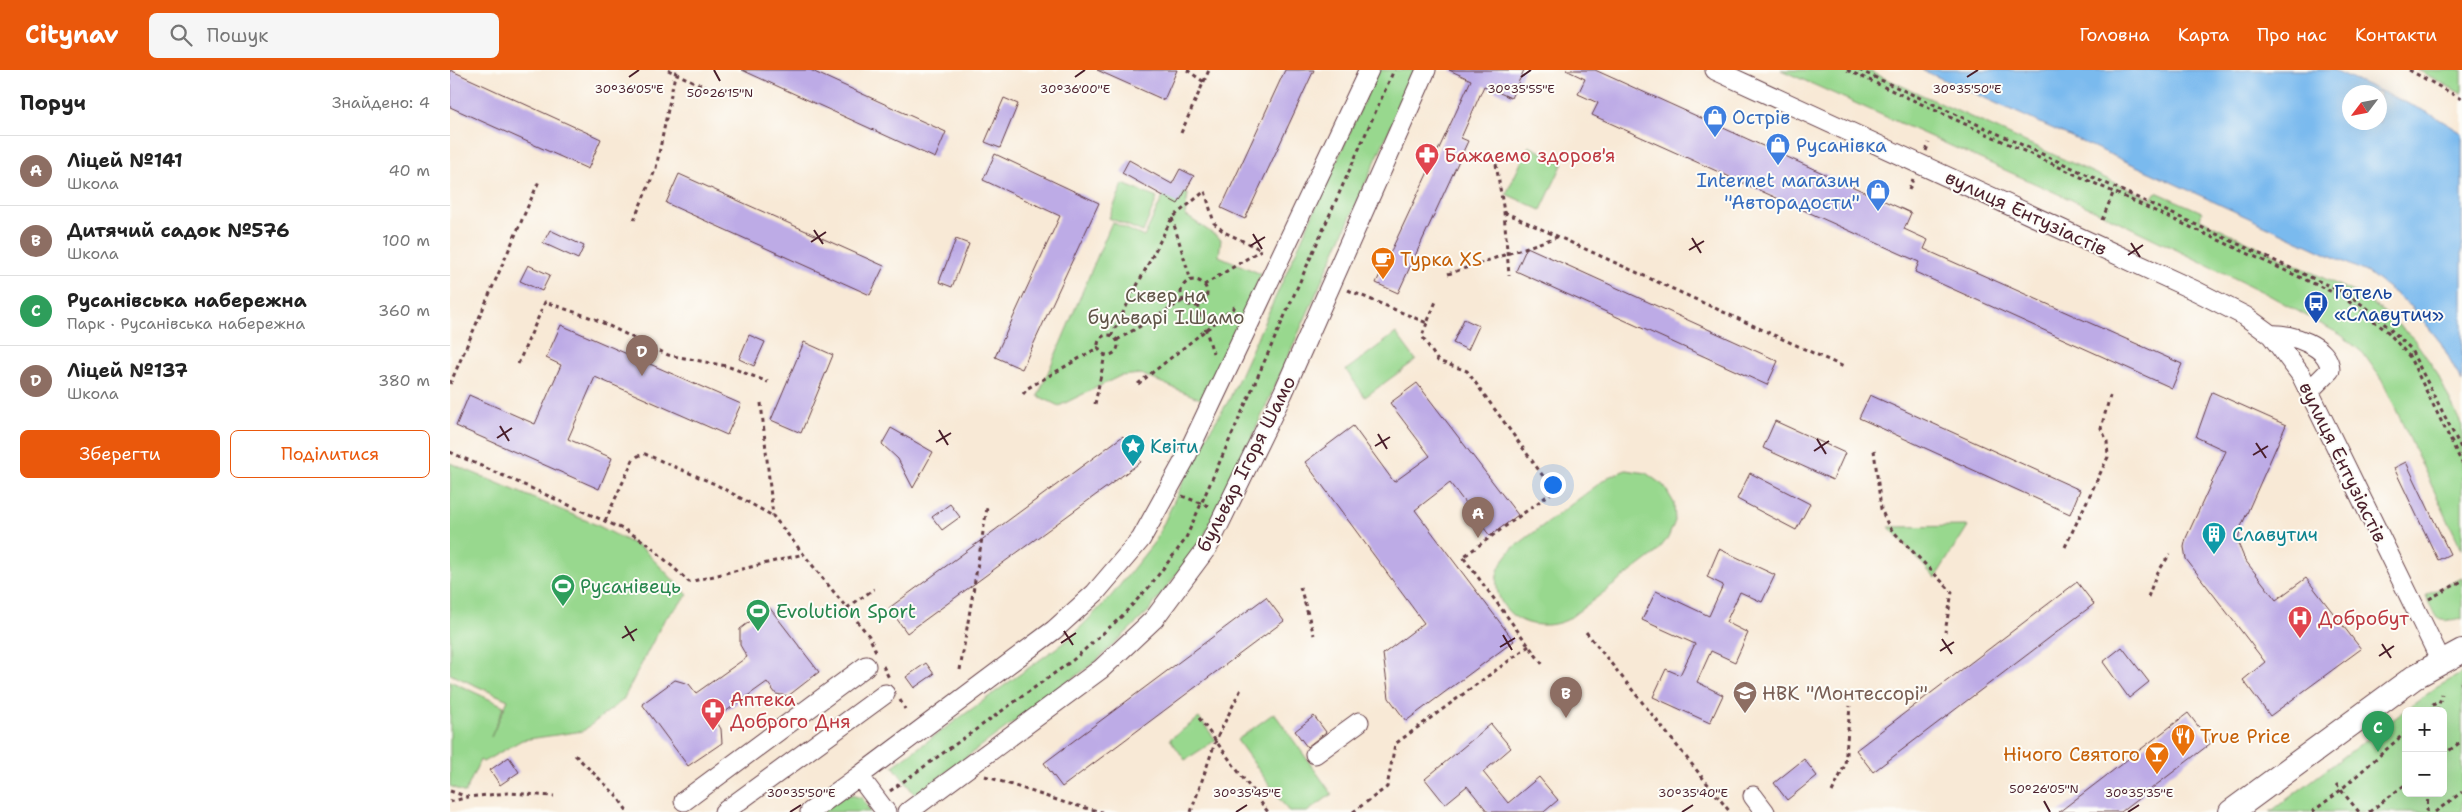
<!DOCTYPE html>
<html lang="uk">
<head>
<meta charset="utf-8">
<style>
	body { margin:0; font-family:"Shantell Sans",sans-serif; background:#f6f6f6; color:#222 }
	.controls { position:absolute; right:15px; bottom:15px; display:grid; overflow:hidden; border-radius:8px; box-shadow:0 5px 20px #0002 }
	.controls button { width:45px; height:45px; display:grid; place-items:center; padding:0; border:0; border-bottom:1px solid #e0e0e0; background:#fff; color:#222; font:25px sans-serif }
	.compass { position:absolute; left:1892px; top:15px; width:45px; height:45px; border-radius:50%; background:#fff; box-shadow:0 5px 20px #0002; rotate:238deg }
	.you { position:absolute; left:1102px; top:414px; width:18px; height:18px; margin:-12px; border:4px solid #fff; border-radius:50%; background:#1a73e8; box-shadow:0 0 0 8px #1a73e833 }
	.badge { display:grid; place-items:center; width:32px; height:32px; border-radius:50%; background:#ea580c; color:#fff; font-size:16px; font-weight:700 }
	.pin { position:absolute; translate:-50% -41px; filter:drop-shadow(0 1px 2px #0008) }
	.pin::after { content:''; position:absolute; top:26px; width:18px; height:15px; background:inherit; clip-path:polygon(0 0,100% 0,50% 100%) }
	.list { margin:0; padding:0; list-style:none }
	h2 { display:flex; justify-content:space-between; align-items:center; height:65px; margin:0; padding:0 20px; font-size:21px }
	h2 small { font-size:16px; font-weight:400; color:#767676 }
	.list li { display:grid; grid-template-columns:32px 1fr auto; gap:15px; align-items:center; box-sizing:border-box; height:70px; padding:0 20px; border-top:1px solid #e0e0e0 }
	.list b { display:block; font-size:19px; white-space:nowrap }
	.list p { margin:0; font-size:16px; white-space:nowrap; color:#767676 }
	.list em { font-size:16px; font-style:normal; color:#767676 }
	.actions { display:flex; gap:10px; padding:15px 20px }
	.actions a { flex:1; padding:11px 0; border:1px solid #ea580c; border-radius:8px; text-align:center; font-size:18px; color:#ea580c }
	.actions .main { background:#ea580c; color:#fff }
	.icon { flex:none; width:28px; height:28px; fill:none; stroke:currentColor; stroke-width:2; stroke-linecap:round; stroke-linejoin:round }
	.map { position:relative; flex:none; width:2012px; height:742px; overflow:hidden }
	header { display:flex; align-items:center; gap:30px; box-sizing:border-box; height:70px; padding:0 25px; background:#ea580c; color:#fff }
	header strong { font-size:24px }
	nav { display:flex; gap:28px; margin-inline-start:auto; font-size:18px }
	.search { width:350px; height:45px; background:#f6f6f6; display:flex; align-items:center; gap:12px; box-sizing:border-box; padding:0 18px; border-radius:8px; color:#767676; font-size:19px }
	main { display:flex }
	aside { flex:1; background:#fff }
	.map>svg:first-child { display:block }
	.green { fill:#98d88e; stroke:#717c5c; fill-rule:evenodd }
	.water { fill:#7abaee; stroke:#626c8c; fill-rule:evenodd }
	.building { fill:#bdabe6 }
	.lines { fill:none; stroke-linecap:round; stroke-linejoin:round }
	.minor-casing { stroke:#643d45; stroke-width:21 }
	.major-casing { stroke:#643d45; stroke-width:26 }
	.path { stroke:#643d45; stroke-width:3; stroke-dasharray:4 4; stroke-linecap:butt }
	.minor { stroke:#fff; stroke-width:19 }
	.major { stroke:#fff; stroke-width:24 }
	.ticks { fill:none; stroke:#4a1f2b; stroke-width:2 }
	.labels { text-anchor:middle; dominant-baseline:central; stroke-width:4; stroke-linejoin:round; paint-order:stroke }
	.shop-label { font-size:19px; fill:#366cbe; stroke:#fdfcf7; text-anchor:start }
	.health-label { font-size:19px; fill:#be3a42; stroke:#fdfcf7; text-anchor:start }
	.street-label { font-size:19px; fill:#4a1f2b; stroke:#fdfcf7 }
	.food-label { font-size:19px; fill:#c56008; stroke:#fdfcf7; text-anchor:start }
	.transit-label { font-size:19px; fill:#164399; stroke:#fdfcf7; text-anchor:start }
	.park-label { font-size:19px; fill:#615649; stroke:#fdfcf7 }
	.culture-label { font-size:19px; fill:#0d838f; stroke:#fdfcf7; text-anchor:start }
	.leisure-label { font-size:19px; fill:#27864d; stroke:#fdfcf7; text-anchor:start }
	.education-label { font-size:19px; fill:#785e54; stroke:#fdfcf7; text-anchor:start }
	.ticks-label { font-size:12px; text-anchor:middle; fill:#4a1f2b; stroke:#fdfcf7; stroke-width:4; stroke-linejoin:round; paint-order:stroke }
</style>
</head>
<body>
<header>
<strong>Citynav</strong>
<div class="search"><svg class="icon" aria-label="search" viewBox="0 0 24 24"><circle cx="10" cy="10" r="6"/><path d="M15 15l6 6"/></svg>Пошук</div>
<nav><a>Головна</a><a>Карта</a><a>Про нас</a><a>Контакти</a></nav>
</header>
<main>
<aside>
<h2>Поруч<small>Знайдено: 4</small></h2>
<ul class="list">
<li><span class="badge" style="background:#8d6e63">A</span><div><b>Ліцей №141</b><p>Школа</p></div><em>40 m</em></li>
<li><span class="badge" style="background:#8d6e63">B</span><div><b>Дитячий садок №576</b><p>Школа</p></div><em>100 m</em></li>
<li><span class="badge" style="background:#2e9e5b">C</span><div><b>Русанівська набережна</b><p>Парк · Русанівська набережна</p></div><em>360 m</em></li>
<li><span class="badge" style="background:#8d6e63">D</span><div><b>Ліцей №137</b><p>Школа</p></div><em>380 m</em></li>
</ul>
<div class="actions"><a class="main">Зберегти</a><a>Поділитися</a></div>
</aside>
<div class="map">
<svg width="2012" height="742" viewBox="0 0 2012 742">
	<rect width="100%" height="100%" fill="#fdfcf7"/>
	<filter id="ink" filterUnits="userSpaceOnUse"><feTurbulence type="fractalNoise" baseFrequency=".02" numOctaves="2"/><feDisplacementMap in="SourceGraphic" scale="10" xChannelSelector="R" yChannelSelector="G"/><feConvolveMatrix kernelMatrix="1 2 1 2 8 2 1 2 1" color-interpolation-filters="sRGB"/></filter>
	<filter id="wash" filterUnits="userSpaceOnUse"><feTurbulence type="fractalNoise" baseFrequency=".0096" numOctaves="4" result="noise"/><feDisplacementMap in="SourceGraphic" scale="20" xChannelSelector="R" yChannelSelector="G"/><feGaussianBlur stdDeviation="1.12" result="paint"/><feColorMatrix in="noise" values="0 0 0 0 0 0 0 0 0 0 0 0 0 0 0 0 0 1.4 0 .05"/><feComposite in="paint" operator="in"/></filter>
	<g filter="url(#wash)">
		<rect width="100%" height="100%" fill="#f8e9d6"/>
		<path class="green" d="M928,0H966L783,410L751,472L698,542L645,592L465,725L443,696L620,568L662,525L706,470L746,383L779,330Z
			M1331,0H1417L1701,129L1706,122L1752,142L1750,149L1907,224L1930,239L1963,268L1986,301L2012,356V480L1932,310L1913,283L1891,265L1817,224L1651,143Z
			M1968,0H2012V24Z
			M1079,76L1113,93L1091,140L1056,124Z
			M673,114L707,128L693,162L659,148Z
			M718,116L738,124L735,145L771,169L769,186L811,204L755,331L691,304L670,306L609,336L588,326L662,152L694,167Z
			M946,263L966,290L915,327L896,300Z
			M0,393L147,455L193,479L238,525L214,550L173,630L133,661L72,670L33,692L30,690L15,723L0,716V611L54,636L41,667L58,630L0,604Z
			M1176,400L1196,403L1214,416L1224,433L1225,451L1218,468L1206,483L1117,550C1084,565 1042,546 1047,505C1049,495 1056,486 1063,478L1158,407Z
			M1518,456L1485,508L1439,457Z
			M2012,508V549C1987,555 1984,547 1976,525Z
			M2012,603V742H1820L1984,619ZM1956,641H1993V723H1956Z
			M824,643L882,724L857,742H839L787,670Z
			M749,648L766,670L735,690L720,669Z
			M397,724L412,728L421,742H372Z"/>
		<path class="water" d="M1472,0H1884L1979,43L2012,63V312L1991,273L1963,238L1920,204L1695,100ZM1900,22H1930V52H1900Z"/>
		<g id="blocks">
			<path class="building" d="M0,0L151,69L138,99L0,37Z
				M292,0H360L496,62L485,88Z
				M647,0H727L714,30Z
				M835,0H864L795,149L771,138Z
				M999,0H1074L1061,28L1034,16L1011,68L1018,71L948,223L926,213L1021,10Z
				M1116,0H1145L1461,143L1454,159L1478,170L1474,179L1732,294L1722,318L1465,202L1469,192L1142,45L1148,33L1128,24L1135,9Z
				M554,28L568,34L550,78L535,72Z
				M545,84L649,133L572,299L545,287L610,146L533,110Z
				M679,90L722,114L730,99L744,106L728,134L672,103Z
				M229,104L434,196L420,225L216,133Z
				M100,160L134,176L128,189L93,173Z
				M506,169L519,174L502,217L489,212Z
				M1077,177L1328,291L1317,315L1066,201Z
				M78,195L100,205L92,221L70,211Z
				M1014,249L1029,256L1018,280L1003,273Z
				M111,255L291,334L277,365L145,307L118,369L162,388L149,419L6,356L19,325L85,354L111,295L96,288Z
				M299,265L315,272L304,296L289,289Z
				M354,272L383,285L351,363L321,350Z
				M967,313L1068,445L1040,466L1000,413L965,440L1064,571L956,651L939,628L933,584L974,553L855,392L903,356L944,412L980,386L940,333Z
				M1762,322L1836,355L1790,459L1788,473L1795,490L1826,530L1856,508L1911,579L1820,646L1793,610L1815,592L1736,489L1734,477L1736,468L1776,381L1746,367Z
				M1420,325L1630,420L1620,444L1409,348Z
				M1325,351L1395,383L1383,410L1313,378Z
				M441,358L483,382L463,418L448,389L432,374Z
				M673,366L691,392L457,563L439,538Z
				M1956,392L2000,484L1988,490L1944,398Z
				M1300,403L1360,434L1346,460L1287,429Z
				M500,434L510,447L492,460L482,447Z
				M1269,479L1325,505L1312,532L1290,522L1276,552L1298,563L1285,592L1261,581L1247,612L1273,625L1260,653L1203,627L1216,599L1230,605L1245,574L1192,550L1206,521L1259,546L1273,515L1257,507Z
				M1627,512L1644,534L1423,702L1406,680Z
				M816,527L834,551L612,717L594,693Z
				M319,537L369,602L338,626L326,624L317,612L265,649L271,659L272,673L238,696L192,634L225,610L239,614L246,623L297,587L290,575V559Z
				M1672,577L1699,612L1679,628L1653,592Z
				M476,593L484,604L464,618L456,607Z
				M1738,643L1761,673L1671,742H1609Z
				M864,646L876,662L857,677L845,661Z
				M1041,654L1061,678L1033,702L1058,733L1089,707L1108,730L1094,742H1038L1017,716L995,734L975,709Z
				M59,687L69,702L50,715L40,700Z
				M1354,689L1367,706L1337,730L1324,713Z"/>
		</g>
	</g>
	<g filter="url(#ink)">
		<use href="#blocks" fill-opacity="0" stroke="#643d45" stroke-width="1"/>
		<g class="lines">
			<defs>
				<path id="minor" d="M1265,0L1746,221L1795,246L1821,265L1851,305L1991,591
					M1821,265C1840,263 1880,276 1880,300L1859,321
					M865,684L909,652
					M409,706L604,560L645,523L691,469L734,391L919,0
					M1303,726L1315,742
					M234,731L416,596
					M274,742L435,624
					M360,742L409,706L436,742
					M458,742L651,599L704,549L759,475L833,323L976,0"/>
				<path id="major" d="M1781,742L1966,606L2012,581"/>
			</defs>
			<use href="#minor" class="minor-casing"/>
			<use href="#major" class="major-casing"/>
			<path class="path" d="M218,0L273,25
				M737,0L754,12
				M1397,0L1893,227L1938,262L1959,286L2012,393
				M1409,0L1897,224L1921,241L1960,278L2012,380
				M1959,0L2012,29
				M731,63L759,0
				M1476,81L1479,73
				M1046,94L1054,142L1059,206
				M1459,120L1463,109
				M1054,142L1394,297
				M722,148L741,211
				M184,150L206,98L226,0
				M1652,150L1664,121
				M998,204L1107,167
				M731 223a13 13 0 1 1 26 0a13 13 0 1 1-26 0Z
				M754,215L811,180
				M898,220L977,253L987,229
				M748,235L763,283
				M977,253L972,266L988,291L1017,301L1104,421L1013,487L1093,595
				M648 275a10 10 0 1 1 20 0a10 10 0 1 1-20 0Z
				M661,266L722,148L755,121L764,153L774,162L812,180
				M667,270L734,230
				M68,294L95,232L145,249L218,285L277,296L318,312
				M0,314L89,111
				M688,314L786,236
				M573,324L578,318L649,277
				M311,333L323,446L419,566L427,584
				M645,334L655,285
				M1424,380L1431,439L1439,457L1502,522L1495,562
				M0,382L177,461L198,474L239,512L354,484
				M732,426L761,437
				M155,451L183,390L188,386L195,384L265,414L323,446
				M1615,477L1658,387L1657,371L1651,358L1660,326
				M850,517L864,565
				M1698,527L1706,505L1720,484
				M1979,529L2012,511
				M397,538L424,519
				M1136,562L1280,742
				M433,596L439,608
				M510,600L537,438
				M2011,612L2012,614
				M450,630L455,639
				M1979,641L1985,636L1982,631
				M1987,641L1992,624
				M749,648L818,742
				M125,685L166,725L178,742
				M1993,685L2012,671
				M535,706L616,733L652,742
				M1886,714L1909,742
				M0,721L18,727L58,723L104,726
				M440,721L623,590L670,548L699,517L735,470L944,0
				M1382,722L1395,695L1400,636
				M0,732L18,727
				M741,742L766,670L792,617
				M903,742L937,717L945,674L1079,576
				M1862,742L1886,724L1956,662
				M1919,742L1956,714
				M1977,742L1978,723
				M1985,742L2012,722"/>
			<use href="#minor" class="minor"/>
			<use href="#major" class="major"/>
		</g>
	</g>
	<path class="ticks" d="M264,0L270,11M179,7L189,0M625,7L635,0M1071,7L1081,0M1517,7L1528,0M364,160L373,174M803,164L812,179M1242,168L1251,183M361,172L376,162M1681,173L1690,187M800,176L815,167M1239,180L1254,171M1678,185L1693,175M50,356L59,371M489,360L498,375M928,364L937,379M47,368L62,358M1367,369L1376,384M486,372L501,363M1806,373L1816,388M925,376L940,367M1364,381L1379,371M1803,385L1818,376M175,556L184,571M614,561L623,575M1053,565L1062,580M172,568L187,559M1492,569L1502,584M611,573L626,563M1932,574L1941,588M1050,577L1065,568M1490,581L1504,572M1929,586L1944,576M1594,731L1600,742M340,742L351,735M786,742L797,735M1232,742L1243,735M1678,742L1689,735"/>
	<defs>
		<symbol id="shop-pin" viewBox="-11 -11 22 30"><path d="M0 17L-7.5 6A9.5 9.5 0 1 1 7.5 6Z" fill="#3f7fe0" stroke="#fdfcf7"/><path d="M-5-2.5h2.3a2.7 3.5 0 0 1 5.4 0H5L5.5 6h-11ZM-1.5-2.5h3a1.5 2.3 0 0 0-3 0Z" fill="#fff"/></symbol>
		<symbol id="pharmacy-pin" viewBox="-11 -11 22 30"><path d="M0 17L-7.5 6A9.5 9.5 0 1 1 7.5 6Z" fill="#e0444e" stroke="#fdfcf7"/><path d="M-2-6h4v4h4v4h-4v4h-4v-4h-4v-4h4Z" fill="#fff"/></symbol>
		<symbol id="cafe-pin" viewBox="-11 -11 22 30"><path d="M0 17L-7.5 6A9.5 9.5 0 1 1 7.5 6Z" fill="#e8710a" stroke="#fdfcf7"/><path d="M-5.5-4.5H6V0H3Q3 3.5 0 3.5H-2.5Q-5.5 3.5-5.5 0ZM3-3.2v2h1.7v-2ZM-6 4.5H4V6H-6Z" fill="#fff"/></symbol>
		<symbol id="bus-pin" viewBox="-11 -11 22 30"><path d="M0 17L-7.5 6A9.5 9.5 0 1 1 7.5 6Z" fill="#1a4fb4" stroke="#fdfcf7"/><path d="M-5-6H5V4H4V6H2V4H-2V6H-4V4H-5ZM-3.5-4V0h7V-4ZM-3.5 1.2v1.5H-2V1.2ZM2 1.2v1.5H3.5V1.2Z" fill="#fff"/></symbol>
		<symbol id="sight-pin" viewBox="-11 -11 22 30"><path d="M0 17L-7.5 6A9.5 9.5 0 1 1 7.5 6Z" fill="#0f9aa8" stroke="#fdfcf7"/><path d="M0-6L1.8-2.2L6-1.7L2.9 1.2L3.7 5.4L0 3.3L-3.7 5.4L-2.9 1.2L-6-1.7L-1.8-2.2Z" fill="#fff"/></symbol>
		<symbol id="building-pin" viewBox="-11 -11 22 30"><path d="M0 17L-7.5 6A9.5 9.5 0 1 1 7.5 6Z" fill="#0f9aa8" stroke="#fdfcf7"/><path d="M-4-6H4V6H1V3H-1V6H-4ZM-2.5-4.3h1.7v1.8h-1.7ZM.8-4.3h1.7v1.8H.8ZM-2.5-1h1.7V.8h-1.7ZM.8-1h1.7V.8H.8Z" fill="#fff"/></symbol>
		<symbol id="stadium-pin" viewBox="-11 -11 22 30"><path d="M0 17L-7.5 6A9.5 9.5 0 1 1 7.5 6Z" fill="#2e9e5b" stroke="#fdfcf7"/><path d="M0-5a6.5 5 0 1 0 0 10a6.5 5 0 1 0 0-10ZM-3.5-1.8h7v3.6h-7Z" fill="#fff"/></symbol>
		<symbol id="hospital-pin" viewBox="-11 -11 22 30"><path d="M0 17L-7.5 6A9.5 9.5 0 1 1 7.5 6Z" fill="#e0444e" stroke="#fdfcf7"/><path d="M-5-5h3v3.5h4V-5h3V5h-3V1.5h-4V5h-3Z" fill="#fff"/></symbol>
		<symbol id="school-pin" viewBox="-11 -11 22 30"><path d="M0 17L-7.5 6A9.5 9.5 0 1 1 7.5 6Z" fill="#8d6e63" stroke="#fdfcf7"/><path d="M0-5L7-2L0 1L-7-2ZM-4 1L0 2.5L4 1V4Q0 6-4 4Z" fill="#fff"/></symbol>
		<symbol id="restaurant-pin" viewBox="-11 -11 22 30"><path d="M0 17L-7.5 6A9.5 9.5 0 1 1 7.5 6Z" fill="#e8710a" stroke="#fdfcf7"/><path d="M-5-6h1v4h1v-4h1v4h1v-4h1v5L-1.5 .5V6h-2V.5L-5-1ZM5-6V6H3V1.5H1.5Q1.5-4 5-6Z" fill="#fff"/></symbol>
		<symbol id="bar-pin" viewBox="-11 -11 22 30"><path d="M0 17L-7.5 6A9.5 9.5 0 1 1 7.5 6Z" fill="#e8710a" stroke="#fdfcf7"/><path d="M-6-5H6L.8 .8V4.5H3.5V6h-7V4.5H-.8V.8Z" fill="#fff"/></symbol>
	</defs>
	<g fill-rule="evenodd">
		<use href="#shop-pin" x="1251" y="33" width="28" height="38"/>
		<use href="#shop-pin" x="1314" y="61" width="28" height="38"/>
		<use href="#pharmacy-pin" x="963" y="71" width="28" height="38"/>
		<use href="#shop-pin" x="1414" y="107" width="28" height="38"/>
		<use href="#cafe-pin" x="919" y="175" width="28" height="38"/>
		<use href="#bus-pin" x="1852" y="219" width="28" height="38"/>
		<use href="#sight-pin" x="669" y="362" width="28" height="38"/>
		<use href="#building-pin" x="1750" y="450" width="28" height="38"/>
		<use href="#stadium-pin" x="99" y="502" width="28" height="38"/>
		<use href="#stadium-pin" x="294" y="527" width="28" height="38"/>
		<use href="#hospital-pin" x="1836" y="534" width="28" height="38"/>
		<use href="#school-pin" x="1281" y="609" width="28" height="38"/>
		<use href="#pharmacy-pin" x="249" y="626" width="28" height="38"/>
		<use href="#restaurant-pin" x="1719" y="652" width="28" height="38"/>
		<use href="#bar-pin" x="1693" y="670" width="28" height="38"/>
	</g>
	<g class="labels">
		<g class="shop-label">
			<text x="1282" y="47">Острів</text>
			<text x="1346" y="75">Русанівка</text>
			<text x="1410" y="110" text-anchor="end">Internet магазин<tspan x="1410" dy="22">"Авторадости"</tspan></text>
		</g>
		<g class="health-label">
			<text x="994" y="85">Бажаемо здоров'я</text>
			<text x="1868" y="548">Добробут</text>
			<text x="280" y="629">Аптека<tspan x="280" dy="22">Доброго Дня</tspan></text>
		</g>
		<g class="street-label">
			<text transform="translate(1576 143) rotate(25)">вулиця Ентузіастів</text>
			<text transform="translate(1893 392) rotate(64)">вулиця Ентузіастів</text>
			<text transform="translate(796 394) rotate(-63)">бульвар Ігоря Шамо</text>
		</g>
		<g class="food-label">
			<text x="950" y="189">Турка XS</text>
			<text x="1750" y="666">True Price</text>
			<text x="1690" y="684" text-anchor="end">Нічого Святого</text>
		</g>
		<g class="transit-label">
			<text x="1884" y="222">Готель<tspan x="1884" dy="22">«Славутич»</tspan></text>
		</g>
		<g class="park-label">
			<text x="716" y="225">Сквер на<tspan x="716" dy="22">бульварі І.Шамо</tspan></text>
		</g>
		<g class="culture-label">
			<text x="700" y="376">Квіти</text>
			<text x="1782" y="464">Славутич</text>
		</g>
		<g class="leisure-label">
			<text x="130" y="516">Русанівець</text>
			<text x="326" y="541">Evolution Sport</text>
		</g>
		<g class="education-label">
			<text x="1312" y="623">НВК "Монтессорі"</text>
		</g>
	</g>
	<g class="ticks-label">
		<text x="625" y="23">30°36'00"E</text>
		<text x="179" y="23">30°36'05"E</text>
		<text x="1071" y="23">30°35'55"E</text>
		<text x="1517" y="23">30°35'50"E</text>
		<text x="270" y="27">50°26'15"N</text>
		<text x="1594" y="723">50°26'05"N</text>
		<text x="351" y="727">30°35'50"E</text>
		<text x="797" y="727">30°35'45"E</text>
		<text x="1243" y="727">30°35'40"E</text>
		<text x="1689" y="727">30°35'35"E</text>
	</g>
</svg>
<div class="controls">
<button>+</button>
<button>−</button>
</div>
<svg class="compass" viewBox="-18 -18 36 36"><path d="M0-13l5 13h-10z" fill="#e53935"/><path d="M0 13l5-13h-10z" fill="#767676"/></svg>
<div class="you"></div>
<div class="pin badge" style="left:1028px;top:468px;background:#8d6e63">A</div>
<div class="pin badge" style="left:1116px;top:648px;background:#8d6e63">B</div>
<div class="pin badge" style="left:1928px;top:682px;background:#2e9e5b">C</div>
<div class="pin badge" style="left:192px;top:306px;background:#8d6e63">D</div>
</div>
</main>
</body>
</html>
